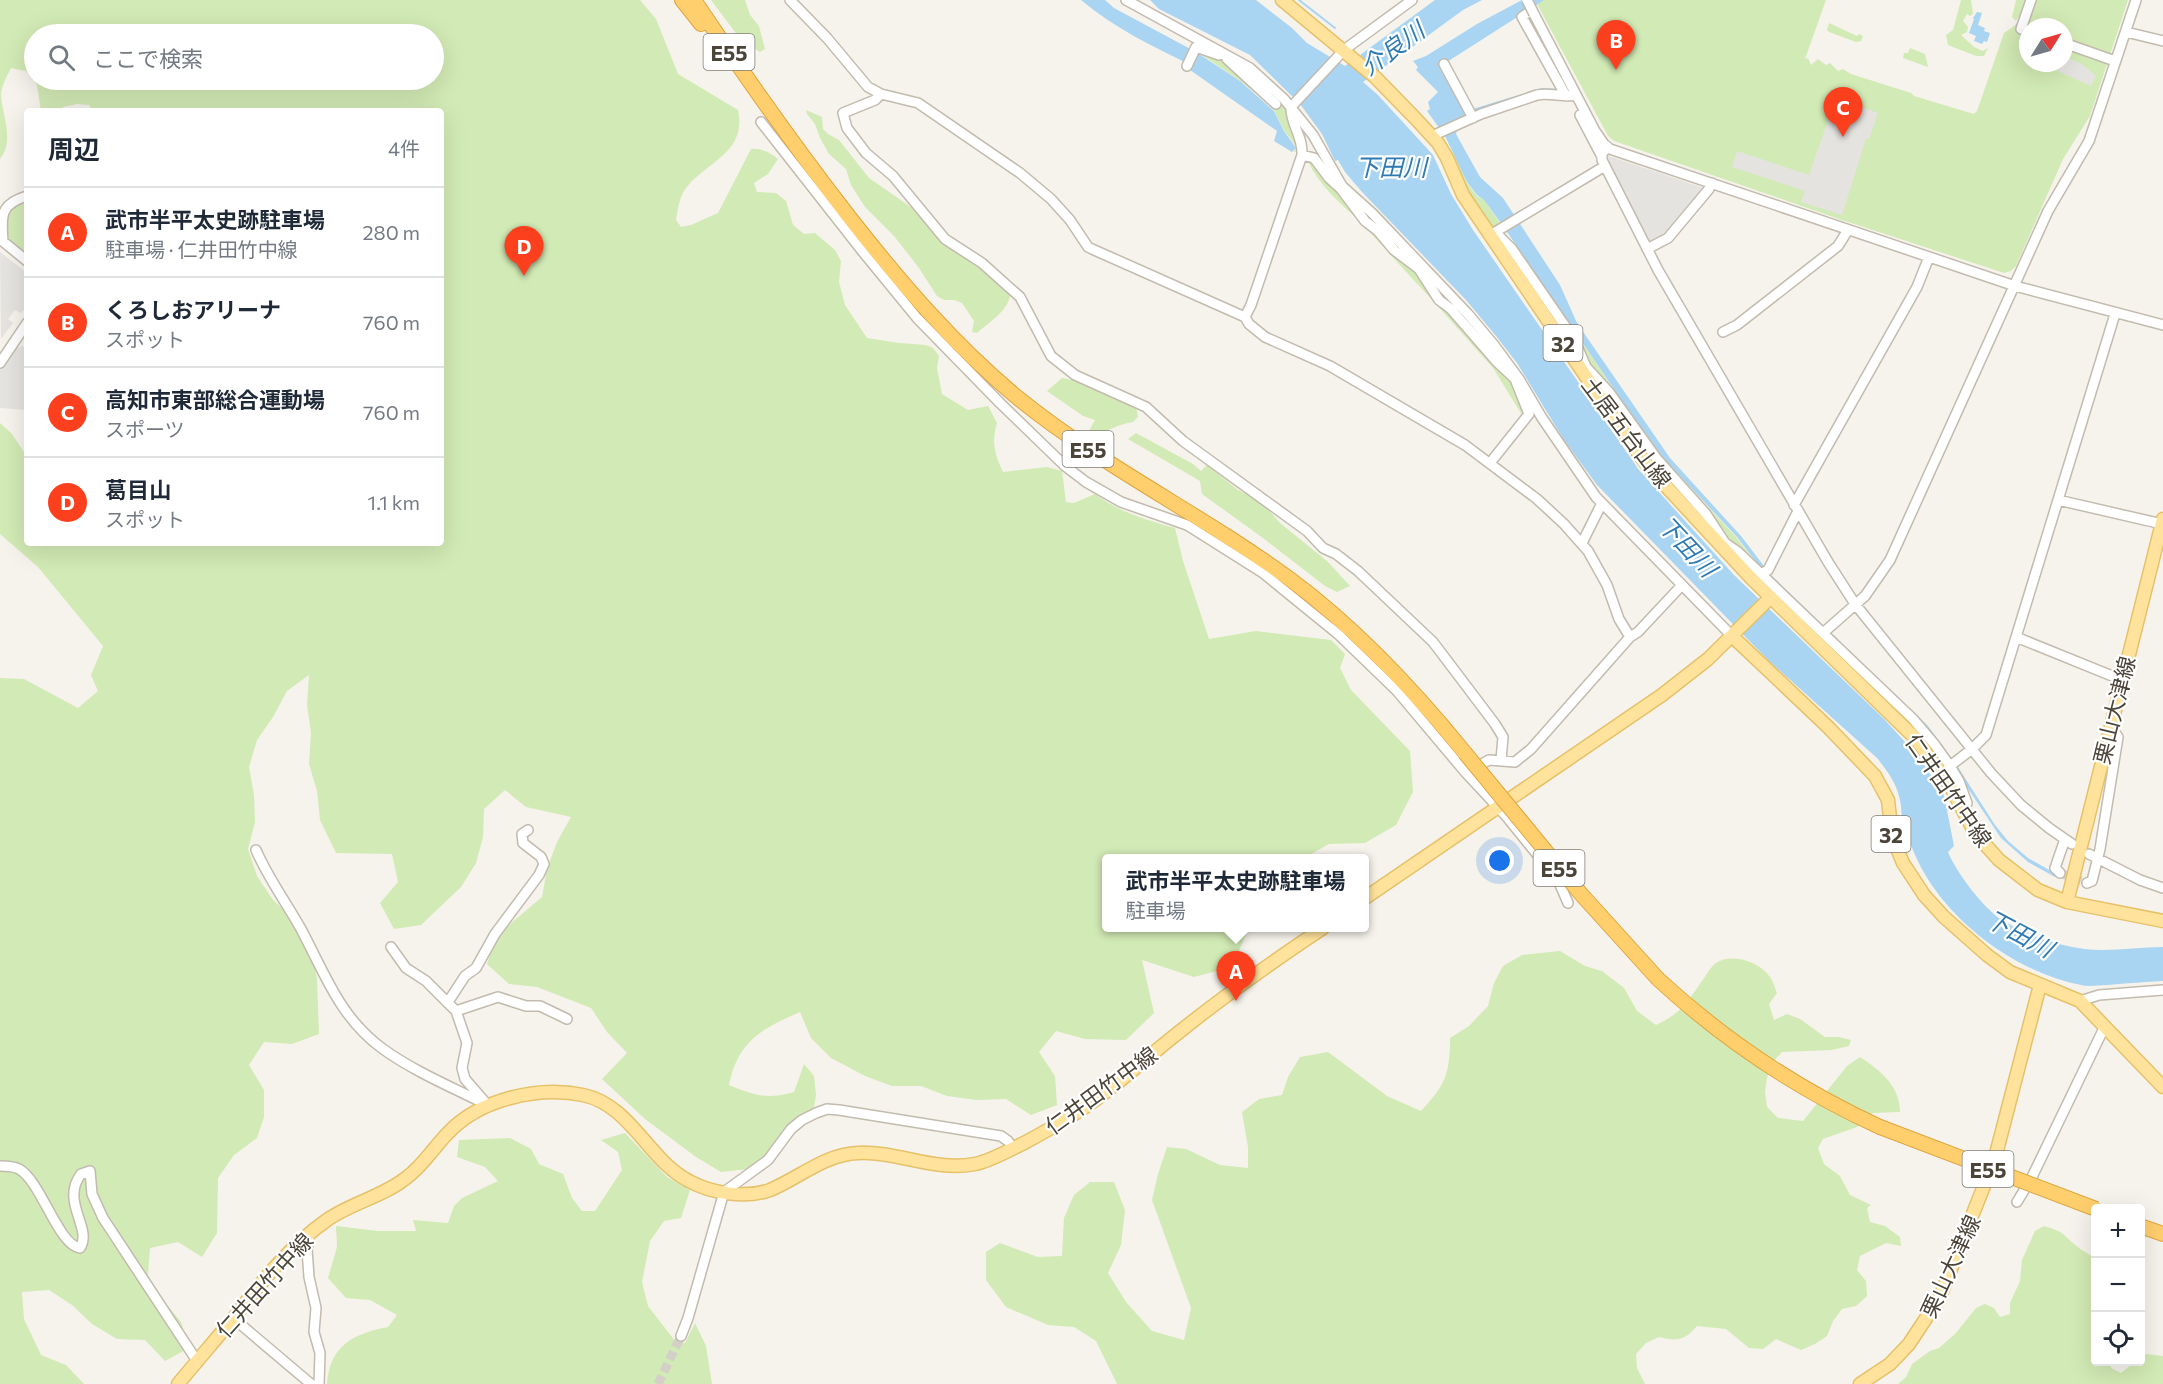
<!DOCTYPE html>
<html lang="ja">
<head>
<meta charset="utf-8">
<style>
	body { margin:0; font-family:Commissioner,"Noto Sans JP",sans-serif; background:#f2f2f3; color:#1f2937 }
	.controls { position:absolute; right:18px; bottom:18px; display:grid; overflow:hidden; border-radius:6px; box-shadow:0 6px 24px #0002 }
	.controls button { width:54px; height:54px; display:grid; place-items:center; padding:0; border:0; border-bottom:2px solid #e0e1e3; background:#fff; color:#1f2937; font:30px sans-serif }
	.compass { position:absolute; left:2019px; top:18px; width:54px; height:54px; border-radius:50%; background:#fff; box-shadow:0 6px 24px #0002; rotate:53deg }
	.you { position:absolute; left:1500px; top:861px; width:21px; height:21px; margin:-15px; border:4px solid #fff; border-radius:50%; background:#1a73e8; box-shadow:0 0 0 9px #1a73e833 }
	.badge { display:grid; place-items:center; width:39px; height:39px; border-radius:50%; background:#fc3f1d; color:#fff; font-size:20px; font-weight:700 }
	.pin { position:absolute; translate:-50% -50px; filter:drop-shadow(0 2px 3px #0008) }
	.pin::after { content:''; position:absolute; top:32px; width:21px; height:18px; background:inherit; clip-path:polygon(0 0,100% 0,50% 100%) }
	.popup { position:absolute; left:1102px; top:854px; width:267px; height:78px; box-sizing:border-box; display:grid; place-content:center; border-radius:6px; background:#fff; filter:drop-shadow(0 2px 4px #0005); font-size:20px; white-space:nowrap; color:#747a83 }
	.popup b { font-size:22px; color:#1f2937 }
	.popup::after { content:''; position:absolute; left:50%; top:100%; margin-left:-12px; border:12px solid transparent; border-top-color:#fff }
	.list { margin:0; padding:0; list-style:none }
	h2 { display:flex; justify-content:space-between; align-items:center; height:78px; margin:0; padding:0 24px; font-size:26px }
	h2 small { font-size:20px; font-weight:400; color:#747a83 }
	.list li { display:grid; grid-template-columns:39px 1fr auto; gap:18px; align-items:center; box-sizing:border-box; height:90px; padding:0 24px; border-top:2px solid #e0e1e3 }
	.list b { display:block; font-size:22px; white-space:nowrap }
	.list p { margin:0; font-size:20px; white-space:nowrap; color:#747a83 }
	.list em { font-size:20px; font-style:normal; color:#747a83 }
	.icon { flex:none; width:33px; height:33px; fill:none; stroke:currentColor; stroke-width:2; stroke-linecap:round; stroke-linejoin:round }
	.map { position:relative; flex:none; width:2163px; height:1384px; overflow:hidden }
	.search { position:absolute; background:#fff; box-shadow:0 6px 24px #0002; left:24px; top:24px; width:420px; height:66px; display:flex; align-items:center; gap:15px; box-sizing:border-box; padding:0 21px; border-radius:33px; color:#747a83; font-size:22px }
	.panel { position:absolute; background:#fff; box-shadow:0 6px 24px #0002; left:24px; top:108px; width:420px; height:438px; border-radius:6px }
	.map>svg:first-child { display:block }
	.green { fill:#d2eab5; fill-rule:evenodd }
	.parking { fill:#e5e3e0 }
	.water { fill:#a9d4f2 }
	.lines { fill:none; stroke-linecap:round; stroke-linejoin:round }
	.stream { stroke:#a9d4f2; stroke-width:2 }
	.minor-tunnel { stroke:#d4d0c8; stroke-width:9; stroke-dasharray:9 4.5; stroke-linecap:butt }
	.minor-casing { stroke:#c2bbae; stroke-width:12 }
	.major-casing { stroke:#e6c16a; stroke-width:15 }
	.highway-casing { stroke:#e0a43c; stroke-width:16 }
	.minor { stroke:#fff; stroke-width:9 }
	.major { stroke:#ffe39c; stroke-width:12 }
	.highway { stroke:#ffcf6e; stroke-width:14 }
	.minor-bridge-casing { stroke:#c2bbae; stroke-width:12; stroke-linecap:butt }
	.highway-bridge-casing { stroke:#e0a43c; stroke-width:16; stroke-linecap:butt }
	.minor-bridge { stroke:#fff; stroke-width:9 }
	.highway-bridge { stroke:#ffcf6e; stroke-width:14 }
	.labels { text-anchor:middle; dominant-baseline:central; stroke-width:4.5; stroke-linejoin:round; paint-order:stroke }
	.shield { fill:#fff; stroke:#817c74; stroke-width:1.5 }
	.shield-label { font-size:21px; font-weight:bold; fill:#4b4439 }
	.street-label { font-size:22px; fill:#4b4439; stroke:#fff }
	.water-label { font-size:24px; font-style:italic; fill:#2e7ab2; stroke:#fff }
</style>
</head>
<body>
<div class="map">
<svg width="2163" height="1384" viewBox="0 0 2163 1384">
	<rect width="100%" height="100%" fill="#f6f3ec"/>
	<path class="green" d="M0,0H640L656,19L678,74L738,110C747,153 708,160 686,188C679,197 678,209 676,220L681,227L691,225L718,213L751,149C761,148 771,153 778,159L768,174L754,183L757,192L776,193L786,201L793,225L804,234L815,233L835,250L841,261L839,282L845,305L867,338L899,343L926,345L933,348L939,356L937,368L942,394L968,410L988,406L997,423C991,443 995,455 1003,472L1047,467L1062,471L1066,502L1074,503L1095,494C1119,512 1146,520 1175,528L1183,561L1209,639L1256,631L1331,640L1345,654L1340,668L1351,690L1410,751L1413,792L1396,825L1365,843L1329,844L1304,858H1107V928H1255L1248,930L1232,967L1194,977L1142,960L1154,1013L1126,1040L1085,1039L1056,1031L1039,1052L1055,1076L1057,1105L1031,1115L1006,1099L976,1100L947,1096L921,1086H892L865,1076L831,1058L811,1038L800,1012C761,1029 738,1041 729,1085C753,1095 767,1100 794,1092L804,1064L814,1076L816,1095L813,1113L771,1152L748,1169L721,1172L696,1157L645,1119L602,1079L627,1053L607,1032L591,1008L537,987L509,984L487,964L496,936L542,897L547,869L557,842L571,817L526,807L505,790L484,809L483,837L476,863L461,887L421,925L394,929L380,903L398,882L392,854L336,853L320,820L317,791L309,764L311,733L307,705L309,675L287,691L273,717L257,740L249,767L254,795L255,822L248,849L257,876L273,900L294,919L312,951L317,979L319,1034L292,1044L264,1042L249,1065L264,1090V1117L257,1138L234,1155L218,1178L217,1233L202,1257L178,1242L150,1248L148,1275L163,1300L181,1322L189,1348L165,1361L145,1340L117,1339L92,1324L72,1305L49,1290L22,1292L24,1319L41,1355L66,1365L84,1384H0V678L24,679L78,708L98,691L91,675L103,646L38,567L0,534V423L12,434L24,452L27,453V543H441V111H93L89,105L77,104L63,107L60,111H41L36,80H434V34H34V73L11,68C7,76 1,87 1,95C2,115 15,141 0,159Z
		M711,0H745L750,15L759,26L765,49L760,52L741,40Z
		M1544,0H1826L1805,59L1808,58L1811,65L1818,59L1826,65L1830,63L1838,71L1843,69L1851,74L1911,93L1914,96L1974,114L1977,111L2004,33C2013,27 2020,23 2022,12L2016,21L2012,17L2016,0H2025V3L2027,0H2128L2090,116L2063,159L2016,266L2011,271L2004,273L1842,220L1614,141L1608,136L1537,4ZM2028,27H2064V63H2028Z
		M1961,0H1971L1973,14L1970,16L1967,14L1963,21L1968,27L1967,32L1961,35L1974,47L1983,51L1988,48L1984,56H1976L1948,45L1946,35L1953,30Z
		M1829,23L1857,36L1859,34L1863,36L1861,41L1856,42L1829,32L1827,30Z
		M1910,48L1925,54L1928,67L1903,58L1904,53H1908Z
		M1196,51L1227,60L1263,88L1257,76L1285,106L1298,141V151L1293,152L1297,148L1284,130L1274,110L1264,100L1239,80Z
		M806,110L822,117L823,129L828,134L839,140L869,178L915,210L957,253L992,277L1010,296C1007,312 988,323 977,333L972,332L974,321L962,303L954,300H944L937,296L919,268L894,236L865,207L851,185L846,169L829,154L820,138L815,124L807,114Z
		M1446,142L1459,163L1467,183L1477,196L1484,200L1502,226L1492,230L1465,189L1444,143Z
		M1307,160H1311L1361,222C1340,204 1319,185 1307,160Z
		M27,201V258C7,241 5,237 9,211L19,202Z
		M1363,225L1417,268L1435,298L1434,302Z
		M1440,303L1511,377L1527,413L1524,418L1493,368L1436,304Z
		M1558,307L1634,419L1631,420L1595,376L1555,309Z
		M1062,378L1084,382L1136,406L1138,417L1133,422C1116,424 1107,435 1089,431L1095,420L1083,416L1047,391Z
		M1635,420L1666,461L1736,537L1763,571L1724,539L1632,423Z
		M1136,433L1193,464L1201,471L1207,465L1238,490L1261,501L1280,523L1327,561L1350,586L1337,592L1325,586L1263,538L1202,494L1200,481L1128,439Z
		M1560,951L1585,966L1602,971L1624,988L1637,1011L1656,1025C1681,1013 1686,1004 1702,981C1706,976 1710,967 1716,963C1731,953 1759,961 1770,977C1773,981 1775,988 1777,993L1769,1004L1774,1020L1787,1014L1800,1019L1825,1037H1839L1851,1040L1849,1046L1832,1050L1782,1052L1772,1063L1767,1078L1765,1092L1767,1107L1778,1118L1803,1121L1847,1066L1860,1057C1880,1070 1900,1086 1900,1112L1873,1113L1857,1127L1823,1139L1818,1148L1824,1164L1840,1176L1850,1195L1871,1205L1867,1208L1870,1222L1885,1226L1900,1237L1901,1246L1886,1243L1860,1256L1857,1270L1866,1281L1867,1296L1856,1306L1842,1309L1833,1321L1827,1336L1815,1344L1801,1350L1776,1339L1763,1349L1749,1348L1726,1329L1697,1326C1685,1340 1677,1342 1659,1337L1646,1343L1636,1354L1637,1368L1645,1384H1117L1096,1341L1074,1327L1048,1325L1006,1307L986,1280V1252L1000,1243L1038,1257L1062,1256L1064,1218L1074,1195L1090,1182H1114L1125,1210L1121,1245L1108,1273L1126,1302L1152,1331L1184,1340L1191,1308L1152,1200L1158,1174L1167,1147L1186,1149L1220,1165L1248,1168V1147L1242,1112L1259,1099L1282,1095L1288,1077L1300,1057L1328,1052L1387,1096L1421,1111C1445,1085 1450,1075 1450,1038L1469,1026L1488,1006L1494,983L1503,966L1522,955Z
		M625,1133L667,1177L690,1190L681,1218L664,1221L650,1241L642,1282L648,1306L675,1341L685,1343L695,1323L706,1346L712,1384H327C330,1345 353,1334 388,1327L397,1315L370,1300L346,1298L328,1278L337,1247L336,1226L378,1231H416L413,1220L448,1223L454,1206L462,1198L498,1181L485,1167L457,1157L459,1140L510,1138L531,1149L539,1164L563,1174L572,1198L582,1211H595L622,1170L618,1152L601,1140Z
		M2044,1226C2050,1228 2058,1230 2063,1234C2073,1243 2082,1252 2095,1257L2096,1362H2110L2111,1368L2121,1373L2135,1362H2140L2141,1358L2146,1354L2163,1356V1384H1898L1906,1377L1912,1364L1930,1351L1939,1348L1955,1334L1976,1308L1985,1304L1994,1308L2000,1317L2010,1314V1303L2020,1281L2022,1260L2035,1231Z"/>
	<path class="parking" d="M2064,56L2082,64L2096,76L2091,86L2040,63H2064Z
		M1836,98L1878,113L1869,139H1866L1842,215L1801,202L1805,191L1732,167L1737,151L1809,175Z
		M1606,155L1707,189L1668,234L1648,244L1606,162Z
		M0,252L27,273V306L21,313L15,310L8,319L13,323L1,339Z
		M14,346L19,348L21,346L27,348V410L0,408V370Z"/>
	<path class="water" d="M1081,0H1105L1114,8L1196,52L1240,81L1274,111L1284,131L1296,148L1292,152L1274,141L1277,131L1190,70L1191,65C1152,46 1114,28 1081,0Z
		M1150,0H1256L1292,28L1307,43L1345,66L1435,0H1482L1463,10L1411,48L1404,50L1405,52L1363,82L1378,95L1433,155L1451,194L1473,230L1639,470L1734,575L1884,719L1919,757L1944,795L1954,846L1948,852C1956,872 1984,909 2002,920C2027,935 2056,945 2084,949C2110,952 2138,947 2163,947V981C2145,982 2126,983 2108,985C2099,985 2089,987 2081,985C2004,970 1920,901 1905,823L1902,822C1902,794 1895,780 1877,758L1769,661L1597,485L1564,440L1517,363L1496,336L1466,300L1362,192L1345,172L1338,160L1335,161L1322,134L1300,104L1250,55L1159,9Z
		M1522,0H1544L1439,67L1444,76L1447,75L1466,111L1542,88L1558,89L1559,92L1545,90L1457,130L1456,134L1480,177L1503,198L1560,285L1577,323L1670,458L1741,536L1770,574L1928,726L1956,764L1995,825L2008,841L2028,858L2058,875L2055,877L2028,862L2001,838L1933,736L1834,635L1833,637L1763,571L1737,537L1666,461L1633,417L1503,226L1484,200L1477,195L1467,182L1445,136L1427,111L1430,109L1428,102L1438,92L1416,70L1418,67L1413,61L1426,56L1477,24Z
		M1977,12L1982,13L1978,25L1985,28L1984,31L1990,33L1987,42L1984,41L1982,44L1974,41L1976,36L1969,33L1974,19L1973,18Z"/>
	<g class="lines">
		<path class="stream" d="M1299,0L1335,28"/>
		<path class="minor-tunnel" d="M2060,873L2087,883
			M658,1384L681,1336"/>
		<defs>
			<path id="minor" d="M790,0L827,38L868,87L881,94L918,103L1020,173L1051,199L1070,220L1088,247L1092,249L1245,317L1249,324L1265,337L1330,366L1465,445L1537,499L1564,524L1588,551L1607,585L1619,619L1630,637
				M1126,0L1250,68L1284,99L1313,135L1342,186L1372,213L1468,314L1494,345L1519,379L1542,418L1596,497L1732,636
				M1526,14L1522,17L1566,96
				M1534,14L1595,131L1604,144L1610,149L2015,286L2163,325
				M2028,31L2021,29L2031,0
				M2126,32L2163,41
				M2064,43L2115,61
				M1227,59L1276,104
				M1444,64L1473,118
				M1187,66L1196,47L1219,55
				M881,94L875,100L843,113L847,128L866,153L893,176L945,239L982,263L1020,297L1051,356L1075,375L1146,407L1183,441L1307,531L1323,548L1336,554L1358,571L1433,642L1495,724L1503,737L1501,760
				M1580,115L1601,155
				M761,122L863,252L917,318L1000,403L1065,466L1086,482L1121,502L1187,525L1263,573L1338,634L1397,691L1466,773L1506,816L1558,880L1568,903
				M1432,136L1481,114L1537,95C1550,92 1563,98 1576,95
				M1607,147L1602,154V160L1658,270L1828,562L1855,604L1991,773L2021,805L2049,828L2072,844
				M1302,155L1314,158L1329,178L1341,189L1365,221L1378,231L1394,250L1419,269L1439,300L1451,309L1497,362L1515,379L1529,414L1490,463
				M1495,232L1512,249L1574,339L1586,367
				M1492,234L1605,166
				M0,239L27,261
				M3,241C1,216 0,204 27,196
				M1647,249L1668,238L1709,189L1712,183
				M1245,317L1251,305L1302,155C1303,135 1290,124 1291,107L1344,50L1412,0
				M1723,332L1737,325L1838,246L1848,230
				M0,363L27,323
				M1583,369L1586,367L1609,392L1657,459L1706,514L1725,543
				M2058,500L2162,524
				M1794,505L1917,287L1929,257
				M1582,543L1602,503
				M1721,547L1725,543L1738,552L1913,719L1935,745L1950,766L1959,781L1967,803L1962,807
				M1761,574L1768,570L1798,511
				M1823,633L1865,596L1890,560L2048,211L2089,141L2136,0
				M2016,637L2122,680
				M1950,766L1972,749L1986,735L2115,314
				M1473,769L1489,760L1515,762L1531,749L1630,637L1638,632L1682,585
				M256,850C268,878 286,902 301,929C325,974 340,1018 383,1049C415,1072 452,1087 487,1105
				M2089,854L2140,880L2163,888
				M2060,873L2055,868L2065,839
				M2087,883L2092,881L2100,849L2118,737L2110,726
				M391,947L406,968L426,981L456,1011L467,1043L462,1068L465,1079L485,1102
				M2080,1001L2099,995L2163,990
				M448,1002L465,976L476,968L495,934L539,875L544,864L541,857L523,843L522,834L528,830
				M456,1011L498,997L526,1006H540L567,1019
				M0,1166C7,1166 13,1166 19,1169C41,1181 58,1245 80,1248C93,1228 60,1202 81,1174L90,1171L92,1194L103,1218L197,1361
				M2017,1202L2032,1177L2104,1028
				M310,1233L307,1249L309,1277L316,1308L314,1332L320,1353L319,1384
				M233,1318L311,1384
				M681,1336L688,1318L724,1192L768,1160L791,1129L802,1120L816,1113L827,1109L839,1110L1001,1136L1008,1141L1013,1148"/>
			<path id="major" d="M1282,0L1375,77L1416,119L1438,143L1447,158L1463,195L1629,440L1650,469L1751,578L1915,738L1949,784L1975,833L1999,860L2038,890L2067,902L2163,921
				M1732,636L1828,727L1875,776L1888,800L1892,836L1903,863L1924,895L1944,917L1987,955L2010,972L2080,1001L2163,1087
				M1365,898L1662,695L1708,659L1771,597
				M2067,902L2163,519
				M178,1384C197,1361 217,1338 236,1315C262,1281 291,1245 327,1220C351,1203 382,1197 406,1178C423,1166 434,1147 448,1133C480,1099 538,1086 583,1095C631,1105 648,1160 689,1181C711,1193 745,1199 770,1190C799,1178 825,1154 858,1153C898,1151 935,1172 975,1164C993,1160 1009,1150 1026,1142C1048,1130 1070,1118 1091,1103C1123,1080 1152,1053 1183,1029C1228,993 1275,960 1323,928
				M1860,1384L1890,1364L1909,1344L1940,1297L1995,1158L2040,985"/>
			<path id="highway" d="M682,0L701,24
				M694,0C744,75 795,147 850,218C901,283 954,345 1018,398C1103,467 1203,515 1291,580C1357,629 1413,689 1465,753
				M1658,979C1725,1041 1797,1089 1880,1127
				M2140,1226L2163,1234"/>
		</defs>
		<use href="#minor" class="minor-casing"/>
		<use href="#major" class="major-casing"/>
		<use href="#highway" class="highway-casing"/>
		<use href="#minor" class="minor"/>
		<use href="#major" class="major"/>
		<use href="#highway" class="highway"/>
		<defs>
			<path id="minor-bridge" d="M1527,0L1534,14"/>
			<path id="highway-bridge" d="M1465,753L1581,894L1658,979
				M1880,1127L2096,1209"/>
		</defs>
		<use href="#minor-bridge" class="minor-bridge-casing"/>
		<use href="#highway-bridge" class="highway-bridge-casing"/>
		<use href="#minor-bridge" class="minor-bridge"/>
		<use href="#highway-bridge" class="highway-bridge"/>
	</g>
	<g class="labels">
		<g class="shield">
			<rect x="703.5" y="34" width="51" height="36" rx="4.5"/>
			<rect x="1543.5" y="325" width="39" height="36" rx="4.5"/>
			<rect x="1062.5" y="431" width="51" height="36" rx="4.5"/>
			<rect x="1871.5" y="816" width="39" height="36" rx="4.5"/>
			<rect x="1533.5" y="850" width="51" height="36" rx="4.5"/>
			<rect x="1962.5" y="1151" width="51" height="36" rx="4.5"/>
		</g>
		<g class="shield-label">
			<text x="729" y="52">E55</text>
			<text x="1563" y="343">32</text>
			<text x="1088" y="449">E55</text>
			<text x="1891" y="834">32</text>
			<text x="1559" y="868">E55</text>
			<text x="1988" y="1169">E55</text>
		</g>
		<g class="street-label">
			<text transform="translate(1627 432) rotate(53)">土居五台山線</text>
			<text transform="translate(2114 710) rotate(-76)">栗山大津線</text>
			<text transform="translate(1949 790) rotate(55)">仁井田竹中線</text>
			<text transform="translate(1101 1090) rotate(-36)">仁井田竹中線</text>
			<text transform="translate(1950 1266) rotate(-65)">栗山大津線</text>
			<text transform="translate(264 1285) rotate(-48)">仁井田竹中線</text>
		</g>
		<g class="water-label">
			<text transform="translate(1392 48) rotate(-36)">介良川</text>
			<text x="1391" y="166">下田川</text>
			<text transform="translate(1688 546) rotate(47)">下田川</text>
			<text transform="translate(2020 933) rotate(28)">下田川</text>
		</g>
	</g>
</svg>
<div class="controls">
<button>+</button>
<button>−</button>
<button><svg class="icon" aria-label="locate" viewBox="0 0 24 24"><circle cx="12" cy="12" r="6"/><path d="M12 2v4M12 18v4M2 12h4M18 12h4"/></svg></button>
</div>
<svg class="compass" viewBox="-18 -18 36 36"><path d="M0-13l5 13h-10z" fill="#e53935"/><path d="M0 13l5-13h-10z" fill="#747a83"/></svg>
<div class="you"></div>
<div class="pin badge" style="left:1236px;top:1001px">A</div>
<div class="popup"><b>武市半平太史跡駐車場</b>駐車場</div>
<div class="pin badge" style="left:1616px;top:70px">B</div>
<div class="pin badge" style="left:1843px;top:137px">C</div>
<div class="pin badge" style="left:524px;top:276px">D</div>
<div class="search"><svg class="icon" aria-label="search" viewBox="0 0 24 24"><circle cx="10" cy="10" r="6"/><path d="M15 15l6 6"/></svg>ここで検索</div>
<section class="panel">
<h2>周辺<small>4件</small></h2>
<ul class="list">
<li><span class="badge">A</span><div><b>武市半平太史跡駐車場</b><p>駐車場 · 仁井田竹中線</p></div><em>280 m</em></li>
<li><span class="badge">B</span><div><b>くろしおアリーナ</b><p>スポット</p></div><em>760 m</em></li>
<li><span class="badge">C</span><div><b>高知市東部総合運動場</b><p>スポーツ</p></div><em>760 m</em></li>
<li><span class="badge">D</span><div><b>葛目山</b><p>スポット</p></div><em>1.1 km</em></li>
</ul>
</section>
</div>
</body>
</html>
